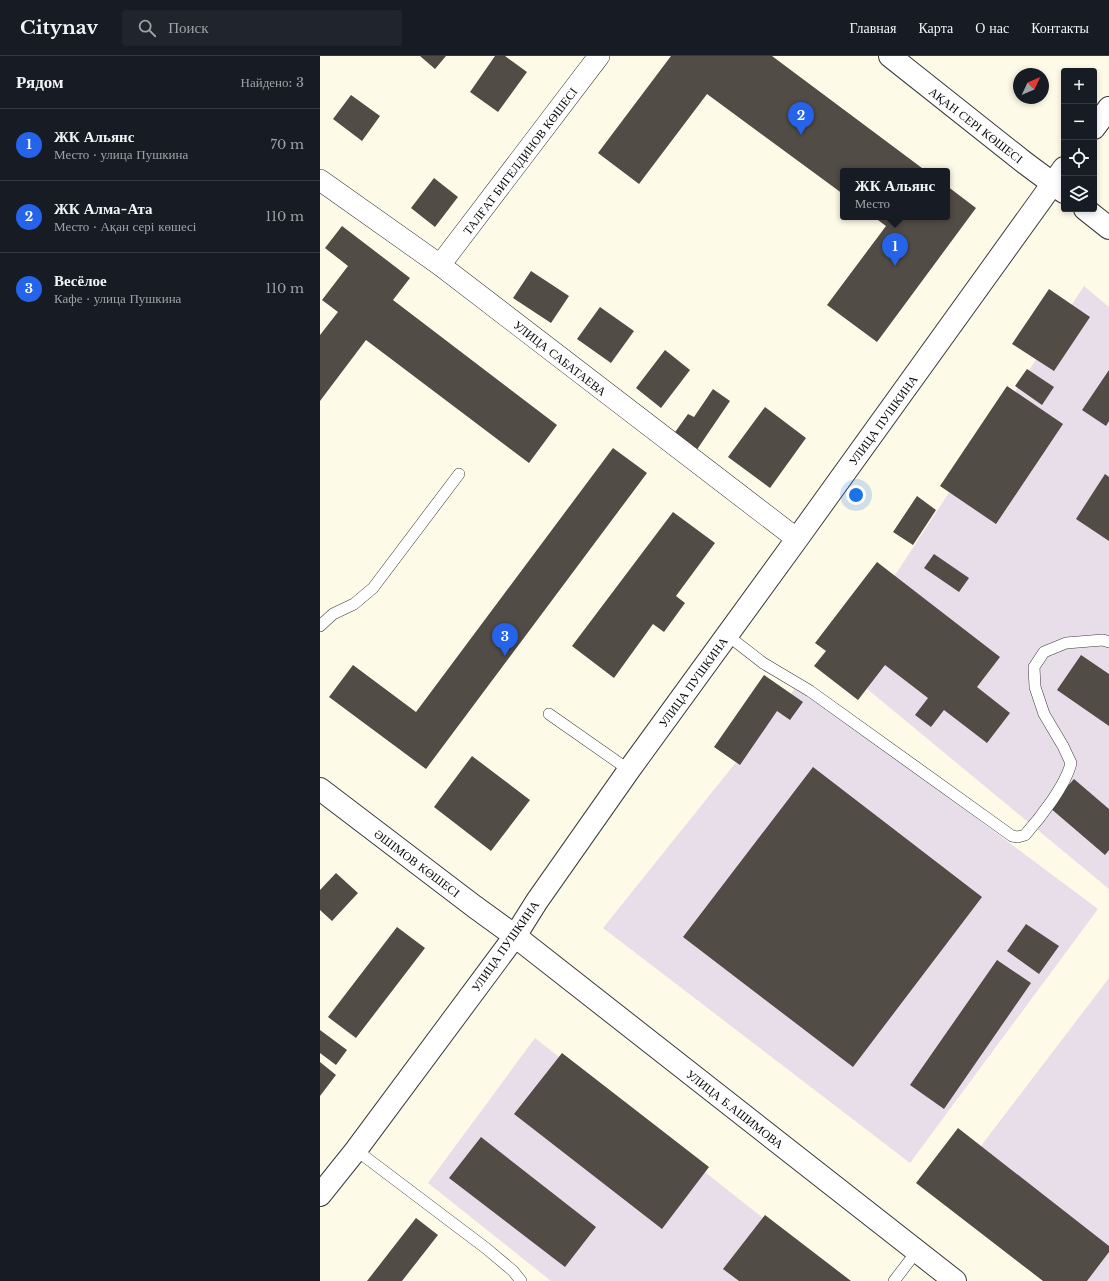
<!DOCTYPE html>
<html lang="ru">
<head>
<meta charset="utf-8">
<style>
	body { margin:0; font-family:"Libre Baskerville",serif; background:#20242c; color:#f1f3f6 }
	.controls { position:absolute; right:12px; top:12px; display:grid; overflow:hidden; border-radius:4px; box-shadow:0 2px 6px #0003 }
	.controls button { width:36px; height:36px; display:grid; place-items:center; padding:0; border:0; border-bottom:1px solid #363941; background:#171b24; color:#f1f3f6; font:20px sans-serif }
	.compass { position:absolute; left:693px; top:12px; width:36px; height:36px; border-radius:50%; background:#171b24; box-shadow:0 2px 6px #0003; rotate:46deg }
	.you { position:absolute; left:536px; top:439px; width:14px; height:14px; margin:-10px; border:3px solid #fff; border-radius:50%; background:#1a73e8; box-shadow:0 0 0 6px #1a73e833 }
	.badge { display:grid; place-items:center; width:26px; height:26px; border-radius:50%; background:#2563eb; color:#fff; font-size:13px; font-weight:700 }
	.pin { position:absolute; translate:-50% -33px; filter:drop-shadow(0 1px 2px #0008) }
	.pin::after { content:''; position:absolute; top:21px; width:14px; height:12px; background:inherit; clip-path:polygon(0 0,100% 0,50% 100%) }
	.popup { position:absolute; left:520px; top:112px; width:110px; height:52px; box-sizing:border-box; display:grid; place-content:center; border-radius:4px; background:#171b24; filter:drop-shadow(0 1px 3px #0005); font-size:13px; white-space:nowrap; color:#9ea1a6 }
	.popup b { font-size:15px; color:#f1f3f6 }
	.popup::after { content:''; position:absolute; left:50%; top:100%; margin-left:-8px; border:8px solid transparent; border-top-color:#171b24 }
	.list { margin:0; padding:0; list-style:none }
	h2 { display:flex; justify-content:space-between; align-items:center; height:52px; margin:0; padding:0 16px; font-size:17px }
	h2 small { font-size:13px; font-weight:400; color:#9ea1a6 }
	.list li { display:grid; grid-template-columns:26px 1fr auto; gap:12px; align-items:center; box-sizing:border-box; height:72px; padding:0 16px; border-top:1px solid #363941 }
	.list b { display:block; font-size:15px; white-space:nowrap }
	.list p { margin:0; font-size:13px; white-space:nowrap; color:#9ea1a6 }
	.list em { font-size:13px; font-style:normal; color:#9ea1a6 }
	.icon { flex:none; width:22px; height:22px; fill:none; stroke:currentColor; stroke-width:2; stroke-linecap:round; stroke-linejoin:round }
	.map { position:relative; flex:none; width:789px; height:1225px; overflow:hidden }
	header { display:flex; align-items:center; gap:24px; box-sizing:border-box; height:56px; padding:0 20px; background:#171b24; border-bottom:1px solid #363941 }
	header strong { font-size:19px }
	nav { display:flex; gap:22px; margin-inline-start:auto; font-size:14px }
	.search { width:280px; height:36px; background:#20242c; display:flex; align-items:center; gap:10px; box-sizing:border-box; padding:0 14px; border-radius:4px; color:#9ea1a6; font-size:15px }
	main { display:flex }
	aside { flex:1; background:#171b24 }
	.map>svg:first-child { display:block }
	.industrial { fill:#e8dee9 }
	.building { fill:#524c47 }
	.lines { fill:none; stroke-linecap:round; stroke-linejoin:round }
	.service-casing { stroke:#3d3d3d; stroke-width:12 }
	.minor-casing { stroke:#3d3d3d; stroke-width:22 }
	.tertiary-casing { stroke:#3d3d3d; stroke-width:24 }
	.service { stroke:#fff; stroke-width:11 }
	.minor { stroke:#fff; stroke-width:21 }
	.tertiary { stroke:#fff; stroke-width:22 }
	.labels { text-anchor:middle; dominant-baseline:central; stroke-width:4; stroke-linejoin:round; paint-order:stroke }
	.street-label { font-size:12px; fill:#0a0a0a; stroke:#fff }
</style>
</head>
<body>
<header>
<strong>Citynav</strong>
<div class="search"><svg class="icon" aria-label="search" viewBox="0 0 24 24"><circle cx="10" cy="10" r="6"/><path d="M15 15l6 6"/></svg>Поиск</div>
<nav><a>Главная</a><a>Карта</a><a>О нас</a><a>Контакты</a></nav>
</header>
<main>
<aside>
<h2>Рядом<small>Найдено: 3</small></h2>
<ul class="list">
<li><span class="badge">1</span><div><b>ЖК Альянс</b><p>Место · улица Пушкина</p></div><em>70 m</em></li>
<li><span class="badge">2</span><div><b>ЖК Алма-Ата</b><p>Место · Ақан сері көшесі</p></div><em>110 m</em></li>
<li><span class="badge">3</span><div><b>Весёлое</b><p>Кафе · улица Пушкина</p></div><em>110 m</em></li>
</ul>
</aside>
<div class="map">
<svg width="789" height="1225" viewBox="0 0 789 1225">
	<rect width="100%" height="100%" fill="#fefae8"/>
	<path class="industrial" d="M764,230L789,251V833L517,608Z
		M478,629L778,853L590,1107L283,872Z
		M789,922V1225H763L638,1120Z
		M215,982L523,1225H231L108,1127Z"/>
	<path class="building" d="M100,0H126L115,13Z
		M175,0H185L207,16L178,56L150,36Z
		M351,0H452L606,115H523V138L387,38L319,128L278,97Z
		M31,39L60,60L42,85L13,63Z
		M114,122L138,141L115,171L91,152Z
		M627,130L656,152L557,286L507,249L566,170L554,161H627Z
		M22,170L90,222L73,244L237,369L209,407L46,284L0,345V279L18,256L2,244L28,210L5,192Z
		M211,215L249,240L231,267L193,242Z
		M729,233L770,261L734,315L692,288Z
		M280,251L314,275L291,307L257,283Z
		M345,294L370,314L341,352L316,332Z
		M707,313L734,331L722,349L695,330Z
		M789,314V365L786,370L762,354Z
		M687,330L743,368L676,468L620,430Z
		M393,333L410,345L376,395L353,379L368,358L374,361Z
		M445,351L486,382L450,432L408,401Z
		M293,392L327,417L106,713L9,641L33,609L96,656Z
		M785,418L789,421V485L756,463Z
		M597,440L616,454L593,489L573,476Z
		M353,456L395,487L356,540L365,547L344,576L333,568L294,622L252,590Z
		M614,498L649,522L639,536L604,512Z
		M557,506L680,601L657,631L690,657L667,687L624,654L611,671L595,659L608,642L565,609L538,644L494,610L506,595L495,587Z
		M761,599L789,618V670L737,634Z
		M444,619L483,646L470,664L457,655L420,709L394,691Z
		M152,700L210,744L171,795L114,751Z
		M493,711L662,841L533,1011L363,881Z
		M754,723L789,753V794L785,799L729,751Z
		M16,817L38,837L12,865L0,854V834Z
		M706,868L739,890L719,918L687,895Z
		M77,871L105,892L36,982L8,961Z
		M677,904L711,927L624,1053L590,1029Z
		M0,974L27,994L16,1009L0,997Z
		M242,997L389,1111L342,1173L194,1058Z
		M0,1006L16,1019L0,1040Z
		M638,1072L789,1190V1196L767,1225H723L596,1127Z
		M161,1081L276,1171L245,1211L129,1122Z
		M445,1159L531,1225H419L403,1213Z
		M96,1162L118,1179L82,1225H47Z"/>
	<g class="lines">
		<defs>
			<path id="service" d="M0,570L13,558L34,548L53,532L139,418
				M407,579L443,607L490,635L692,780L698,781L705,779C720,762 746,729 751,707L743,690L724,658L715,631L714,611L724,596L746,587L783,584L789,586
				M229,658L309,714
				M36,1094L167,1193L193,1215L201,1225
				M574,1225L597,1195"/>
			<path id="minor" d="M0,124L120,209L477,483
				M120,209L279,0"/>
			<path id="tertiary" d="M570,0L705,107L744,136
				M774,72L789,52
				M765,153L789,172
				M0,733L155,851L195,880L635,1225
				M0,1139L36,1094L195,880L217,845L309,714L477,483L744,112"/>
		</defs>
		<use href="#service" class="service-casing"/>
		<use href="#minor" class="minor-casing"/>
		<use href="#tertiary" class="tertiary-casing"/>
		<use href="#service" class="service"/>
		<use href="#minor" class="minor"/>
		<use href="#tertiary" class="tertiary"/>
	</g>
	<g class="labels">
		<g class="street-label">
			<text transform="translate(656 69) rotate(38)">АҚАН СЕРІ КӨШЕСІ</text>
			<text transform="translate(200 105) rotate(-53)">ТАЛҒАТ БИГЕЛДИНОВ КӨШЕСІ</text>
			<text transform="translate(240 302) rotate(38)">УЛИЦА САБАТАЕВА</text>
			<text transform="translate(563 364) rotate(-54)">УЛИЦА ПУШКИНА</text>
			<text transform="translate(373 626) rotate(-54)">УЛИЦА ПУШКИНА</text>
			<text transform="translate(97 807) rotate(37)">ӘШІМОВ КӨШЕСІ</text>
			<text transform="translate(185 890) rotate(-55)">УЛИЦА ПУШКИНА</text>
			<text transform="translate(415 1053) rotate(38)">УЛИЦА Б.АШИМОВА</text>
		</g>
	</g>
</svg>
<div class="controls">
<button>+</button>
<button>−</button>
<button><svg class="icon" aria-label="locate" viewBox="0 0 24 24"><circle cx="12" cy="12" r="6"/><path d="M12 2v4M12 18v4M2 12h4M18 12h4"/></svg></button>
<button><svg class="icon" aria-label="layers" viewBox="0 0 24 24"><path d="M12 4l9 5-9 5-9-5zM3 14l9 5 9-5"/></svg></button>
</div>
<svg class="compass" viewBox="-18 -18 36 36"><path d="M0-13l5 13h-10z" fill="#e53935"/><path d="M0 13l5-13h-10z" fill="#9ea1a6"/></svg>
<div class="you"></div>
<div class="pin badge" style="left:575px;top:210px">1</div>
<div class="popup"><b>ЖК Альянс</b>Место</div>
<div class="pin badge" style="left:481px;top:79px">2</div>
<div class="pin badge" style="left:185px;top:600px">3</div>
</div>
</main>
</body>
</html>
